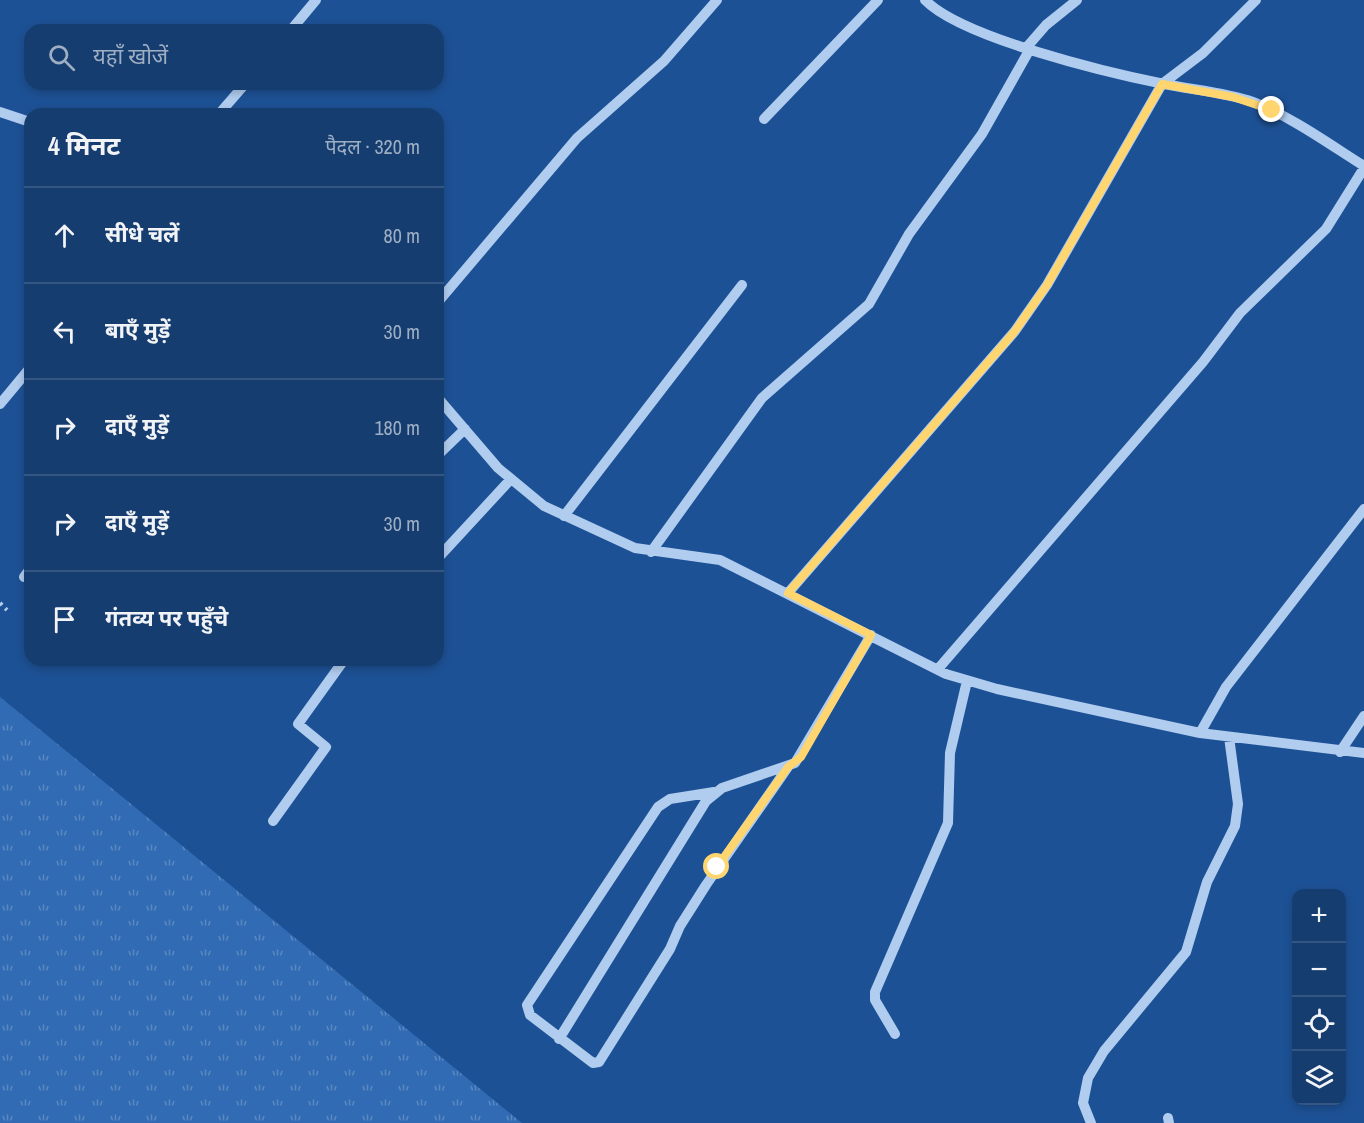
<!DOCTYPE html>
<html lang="hi">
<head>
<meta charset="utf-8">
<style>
	body { margin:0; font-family:"Archivo Narrow","Noto Sans Devanagari",sans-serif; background:#234878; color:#f1f3f6 }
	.controls { position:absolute; right:18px; bottom:18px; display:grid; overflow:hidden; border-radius:12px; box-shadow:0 3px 9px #0003 }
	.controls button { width:54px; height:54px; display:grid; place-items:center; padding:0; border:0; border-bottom:2px solid #355683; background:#163d70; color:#f1f3f6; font:30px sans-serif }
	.stop { position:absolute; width:18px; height:18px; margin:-14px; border:4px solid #fed56f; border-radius:50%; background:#fff }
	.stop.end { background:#fed56f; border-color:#fff; box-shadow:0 2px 6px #0008 }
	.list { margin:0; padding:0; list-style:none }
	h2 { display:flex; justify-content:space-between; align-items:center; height:78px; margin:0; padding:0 24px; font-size:26px }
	h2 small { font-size:20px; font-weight:400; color:#9eaec3 }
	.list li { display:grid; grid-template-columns:39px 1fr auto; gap:18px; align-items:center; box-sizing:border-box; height:96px; padding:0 24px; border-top:2px solid #355683 }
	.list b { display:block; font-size:22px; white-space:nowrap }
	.list em { font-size:20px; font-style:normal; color:#9eaec3 }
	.icon { flex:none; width:33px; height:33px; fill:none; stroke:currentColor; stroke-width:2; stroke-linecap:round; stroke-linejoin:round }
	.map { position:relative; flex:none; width:1364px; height:1123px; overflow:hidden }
	.search { position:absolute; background:#163d70; box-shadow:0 3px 9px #0003; left:24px; top:24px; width:420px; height:66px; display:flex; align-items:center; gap:15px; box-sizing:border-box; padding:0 21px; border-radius:18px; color:#9eaec3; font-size:22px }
	.panel { position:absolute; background:#163d70; box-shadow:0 3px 9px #0003; left:24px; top:108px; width:420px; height:558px; border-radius:18px }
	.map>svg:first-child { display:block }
	.grass { fill:url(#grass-tufts) }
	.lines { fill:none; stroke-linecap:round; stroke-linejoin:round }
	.path { stroke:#b0ccef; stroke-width:4; stroke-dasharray:3 4.5; stroke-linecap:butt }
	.minor { stroke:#b0ccef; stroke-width:10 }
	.route { stroke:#fed56f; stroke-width:8 }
</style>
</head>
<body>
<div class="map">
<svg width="1364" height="1123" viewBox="0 0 1364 1123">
	<defs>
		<pattern id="grass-tufts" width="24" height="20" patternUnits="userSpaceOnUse" patternTransform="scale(1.5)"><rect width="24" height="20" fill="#316bb3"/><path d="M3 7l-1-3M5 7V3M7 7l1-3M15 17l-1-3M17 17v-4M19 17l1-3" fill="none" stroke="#5a89c2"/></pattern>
	</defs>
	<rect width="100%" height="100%" fill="#1d5195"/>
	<path class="grass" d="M0,697L522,1123H0Z"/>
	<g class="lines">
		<path class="path" d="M0,603L7,610"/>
		<path class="minor" d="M925,0C962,38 1109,73 1164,84C1193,90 1225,92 1253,102C1292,117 1329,144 1364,166
			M291,30L316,0
			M1026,48L1046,25L1077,0
			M0,112L30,122
			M219,114L245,84
			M764,119L878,0
			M438,302L577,138L664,61L717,0
			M438,398L498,468L544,506L635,548L720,560L946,674L997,689L1200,733L1364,753
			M0,404L30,368
			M438,455L465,429
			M564,516L742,285
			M651,552L762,398L869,304L909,234L982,134L1030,49
			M438,558L511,479
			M24,577L30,569
			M788,593L1015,331L1047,285L1162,84L1203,53L1256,0
			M938,669L1203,362L1240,313L1326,229L1364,168
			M1200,733L1226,687L1364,509
			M1340,752L1364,716
			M714,792L670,799L658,807L527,1005L530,1015L593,1063L599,1062L670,949L680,926L706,885L788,767
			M273,821L326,747L298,724L344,660
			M895,1034L875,1000V992L948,823L950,753L967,681
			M559,1039L706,801L722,788L795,763L871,635
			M1168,1118L1169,1123
			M1091,1123L1083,1103L1088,1078L1104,1051L1186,952L1207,882L1235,826L1238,804L1229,737"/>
	</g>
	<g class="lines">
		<path class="route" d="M717,867L788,767L801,757L871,635L788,593L1015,331L1047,285L1162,84L1233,97L1272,110"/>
	</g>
</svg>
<div class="controls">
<button>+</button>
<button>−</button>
<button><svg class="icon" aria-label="locate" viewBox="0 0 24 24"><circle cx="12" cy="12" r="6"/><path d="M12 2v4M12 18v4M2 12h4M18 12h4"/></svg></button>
<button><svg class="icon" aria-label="layers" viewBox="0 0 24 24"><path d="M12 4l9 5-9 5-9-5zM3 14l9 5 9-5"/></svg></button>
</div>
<div class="stop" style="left:717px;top:867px"></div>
<div class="stop end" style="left:1272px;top:110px"></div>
<div class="search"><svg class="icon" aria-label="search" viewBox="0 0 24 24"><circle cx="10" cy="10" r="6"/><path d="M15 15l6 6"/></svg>यहाँ खोजें</div>
<section class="panel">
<h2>4 मिनट<small>पैदल · 320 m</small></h2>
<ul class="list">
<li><svg class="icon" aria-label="ahead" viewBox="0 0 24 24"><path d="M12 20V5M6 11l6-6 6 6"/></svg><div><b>सीधे चलें</b></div><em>80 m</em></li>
<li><svg class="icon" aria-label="left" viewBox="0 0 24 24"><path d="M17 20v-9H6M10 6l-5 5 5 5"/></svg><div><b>बाएँ मुड़ें</b></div><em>30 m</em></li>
<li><svg class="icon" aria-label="right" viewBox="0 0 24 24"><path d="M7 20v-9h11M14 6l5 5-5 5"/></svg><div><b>दाएँ मुड़ें</b></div><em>180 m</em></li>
<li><svg class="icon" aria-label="right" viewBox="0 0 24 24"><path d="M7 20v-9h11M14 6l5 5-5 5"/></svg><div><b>दाएँ मुड़ें</b></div><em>30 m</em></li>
<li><svg class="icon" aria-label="arrive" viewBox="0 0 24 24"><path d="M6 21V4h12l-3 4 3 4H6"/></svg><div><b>गंतव्य पर पहुँचे</b></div></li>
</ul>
</section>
</div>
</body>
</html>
